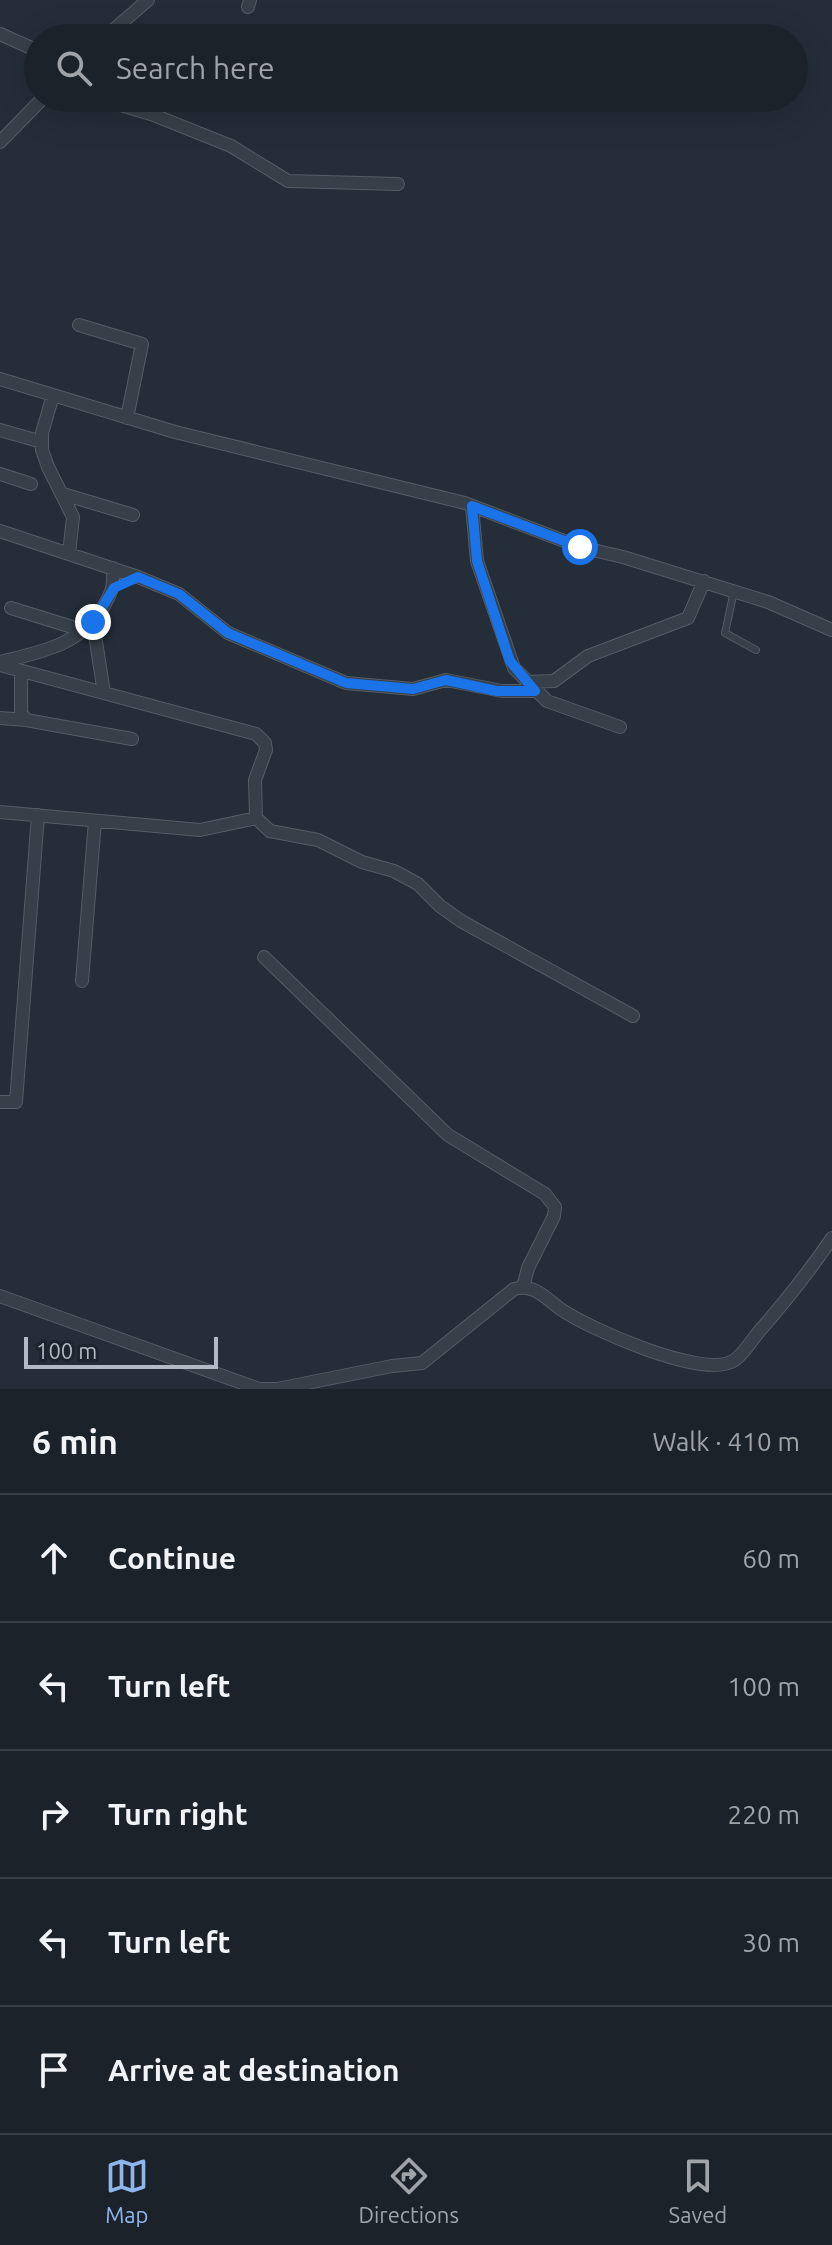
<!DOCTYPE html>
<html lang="en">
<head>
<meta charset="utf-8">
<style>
	body { margin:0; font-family:Ubuntu,sans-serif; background:#242a32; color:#f1f3f6 }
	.scale { position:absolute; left:24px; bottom:20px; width:194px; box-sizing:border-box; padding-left:8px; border:4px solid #b2bac4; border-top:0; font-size:22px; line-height:28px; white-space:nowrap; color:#b2bac4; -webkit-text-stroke:6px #1d242d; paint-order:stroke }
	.stop { position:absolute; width:24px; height:24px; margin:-18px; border:6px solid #1a73e8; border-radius:50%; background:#fff }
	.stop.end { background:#1a73e8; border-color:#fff; box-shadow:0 2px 8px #0008 }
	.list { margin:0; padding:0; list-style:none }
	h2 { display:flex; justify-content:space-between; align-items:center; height:104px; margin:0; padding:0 32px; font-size:34px }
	h2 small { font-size:26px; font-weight:400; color:#a0a4a8 }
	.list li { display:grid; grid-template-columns:52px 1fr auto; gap:24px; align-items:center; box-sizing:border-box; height:128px; padding:0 32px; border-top:2px solid #393f47 }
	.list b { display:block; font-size:30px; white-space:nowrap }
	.list em { font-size:26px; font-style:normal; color:#a0a4a8 }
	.icon { flex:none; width:44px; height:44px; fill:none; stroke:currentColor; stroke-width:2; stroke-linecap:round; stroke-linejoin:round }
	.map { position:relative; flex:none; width:832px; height:1389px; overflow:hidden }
	.search { position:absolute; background:#1b222a; box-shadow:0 8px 32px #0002; left:24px; right:24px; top:24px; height:88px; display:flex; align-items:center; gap:20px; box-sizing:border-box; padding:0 28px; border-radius:44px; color:#a0a4a8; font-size:30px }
	.sheet { height:744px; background:#1b222a }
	nav { display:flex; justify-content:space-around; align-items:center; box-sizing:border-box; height:112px; border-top:2px solid #393f47; background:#1b222a; font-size:22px; color:#a0a4a8 }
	nav a { display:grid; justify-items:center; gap:4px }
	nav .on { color:#8eb6ed }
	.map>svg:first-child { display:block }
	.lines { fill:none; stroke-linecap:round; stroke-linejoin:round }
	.service-casing { stroke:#555d66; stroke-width:8 }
	.minor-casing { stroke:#555d66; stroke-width:14 }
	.service { stroke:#373f48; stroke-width:6 }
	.minor { stroke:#373f48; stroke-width:12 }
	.route { stroke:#1a73e8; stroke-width:10 }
</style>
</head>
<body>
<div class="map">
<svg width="832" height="1389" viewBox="0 0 832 1389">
	<rect width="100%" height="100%" fill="#242d38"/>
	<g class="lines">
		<defs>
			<path id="service" d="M734,591L725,633L756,650"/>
			<path id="minor" d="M248,7L250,0
				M0,34L38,51
				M104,38L148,0
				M97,98L151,114L231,146L288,181L398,184
				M0,142L43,98
				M79,325L142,344L127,418
				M0,379L175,432L465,503L580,547L623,557L768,602L832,630
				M53,395L42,433V450L48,467L73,517L69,554
				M0,430L42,442
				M0,474L31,484
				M63,494L133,515
				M472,506L477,561L514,668L547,701L620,727
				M0,531L138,577L179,594L228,633L346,683L413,689L446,680L502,691H535
				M11,608L85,631
				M93,622L104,693
				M0,662C40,652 78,646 102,609C112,592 114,588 113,568
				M0,665L256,734L265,743L266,750L255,780L256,818L270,831L318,840L362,862L394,871L418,884L440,906L461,921L633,1016
				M21,671V713L26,720L132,739
				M527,682L554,681L588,656L688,618L704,581
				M0,718L26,720
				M0,812L200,830L256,818
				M264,957L448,1135L545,1194L555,1207L554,1216L528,1268L523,1287
				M82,981L95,821
				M0,1102H16L38,815
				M0,1296L259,1389H277L392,1366L422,1363L514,1289C535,1283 546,1299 562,1310C590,1329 702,1379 733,1361C742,1356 750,1343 757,1334C784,1303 809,1272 832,1238"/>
		</defs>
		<use href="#service" class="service-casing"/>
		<use href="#minor" class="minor-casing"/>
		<use href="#service" class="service"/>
		<use href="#minor" class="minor"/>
	</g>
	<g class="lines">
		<path class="route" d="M93,622L114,588L138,577L179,594L228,633L346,683L413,689L446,680L497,691H535L510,661L477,561L472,506L580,547"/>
	</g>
</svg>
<div class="scale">100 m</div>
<div class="stop" style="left:580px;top:547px"></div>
<div class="stop end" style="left:93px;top:622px"></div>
<div class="search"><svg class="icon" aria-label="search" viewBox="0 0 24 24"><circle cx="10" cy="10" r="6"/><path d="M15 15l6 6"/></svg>Search here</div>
</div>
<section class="sheet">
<h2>6 min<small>Walk · 410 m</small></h2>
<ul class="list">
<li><svg class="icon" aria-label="ahead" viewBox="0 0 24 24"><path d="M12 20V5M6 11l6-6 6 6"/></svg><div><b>Continue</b></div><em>60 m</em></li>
<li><svg class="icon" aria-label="left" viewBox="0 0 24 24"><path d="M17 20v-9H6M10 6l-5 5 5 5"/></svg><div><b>Turn left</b></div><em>100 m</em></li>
<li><svg class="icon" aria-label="right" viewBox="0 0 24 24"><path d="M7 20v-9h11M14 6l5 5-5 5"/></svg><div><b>Turn right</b></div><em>220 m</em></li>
<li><svg class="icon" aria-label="left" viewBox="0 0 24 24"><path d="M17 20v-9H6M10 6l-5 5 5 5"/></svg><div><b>Turn left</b></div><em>30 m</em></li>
<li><svg class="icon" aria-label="arrive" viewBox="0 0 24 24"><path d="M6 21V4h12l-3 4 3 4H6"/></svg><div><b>Arrive at destination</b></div></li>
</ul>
</section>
<nav>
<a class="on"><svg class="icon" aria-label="map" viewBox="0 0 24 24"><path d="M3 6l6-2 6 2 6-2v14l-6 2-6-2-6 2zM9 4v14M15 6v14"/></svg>Map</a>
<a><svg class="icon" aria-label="directions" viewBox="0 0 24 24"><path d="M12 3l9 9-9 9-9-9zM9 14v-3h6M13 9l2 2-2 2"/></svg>Directions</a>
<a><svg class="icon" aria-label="saved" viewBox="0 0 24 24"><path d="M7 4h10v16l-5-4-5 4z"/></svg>Saved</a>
</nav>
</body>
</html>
